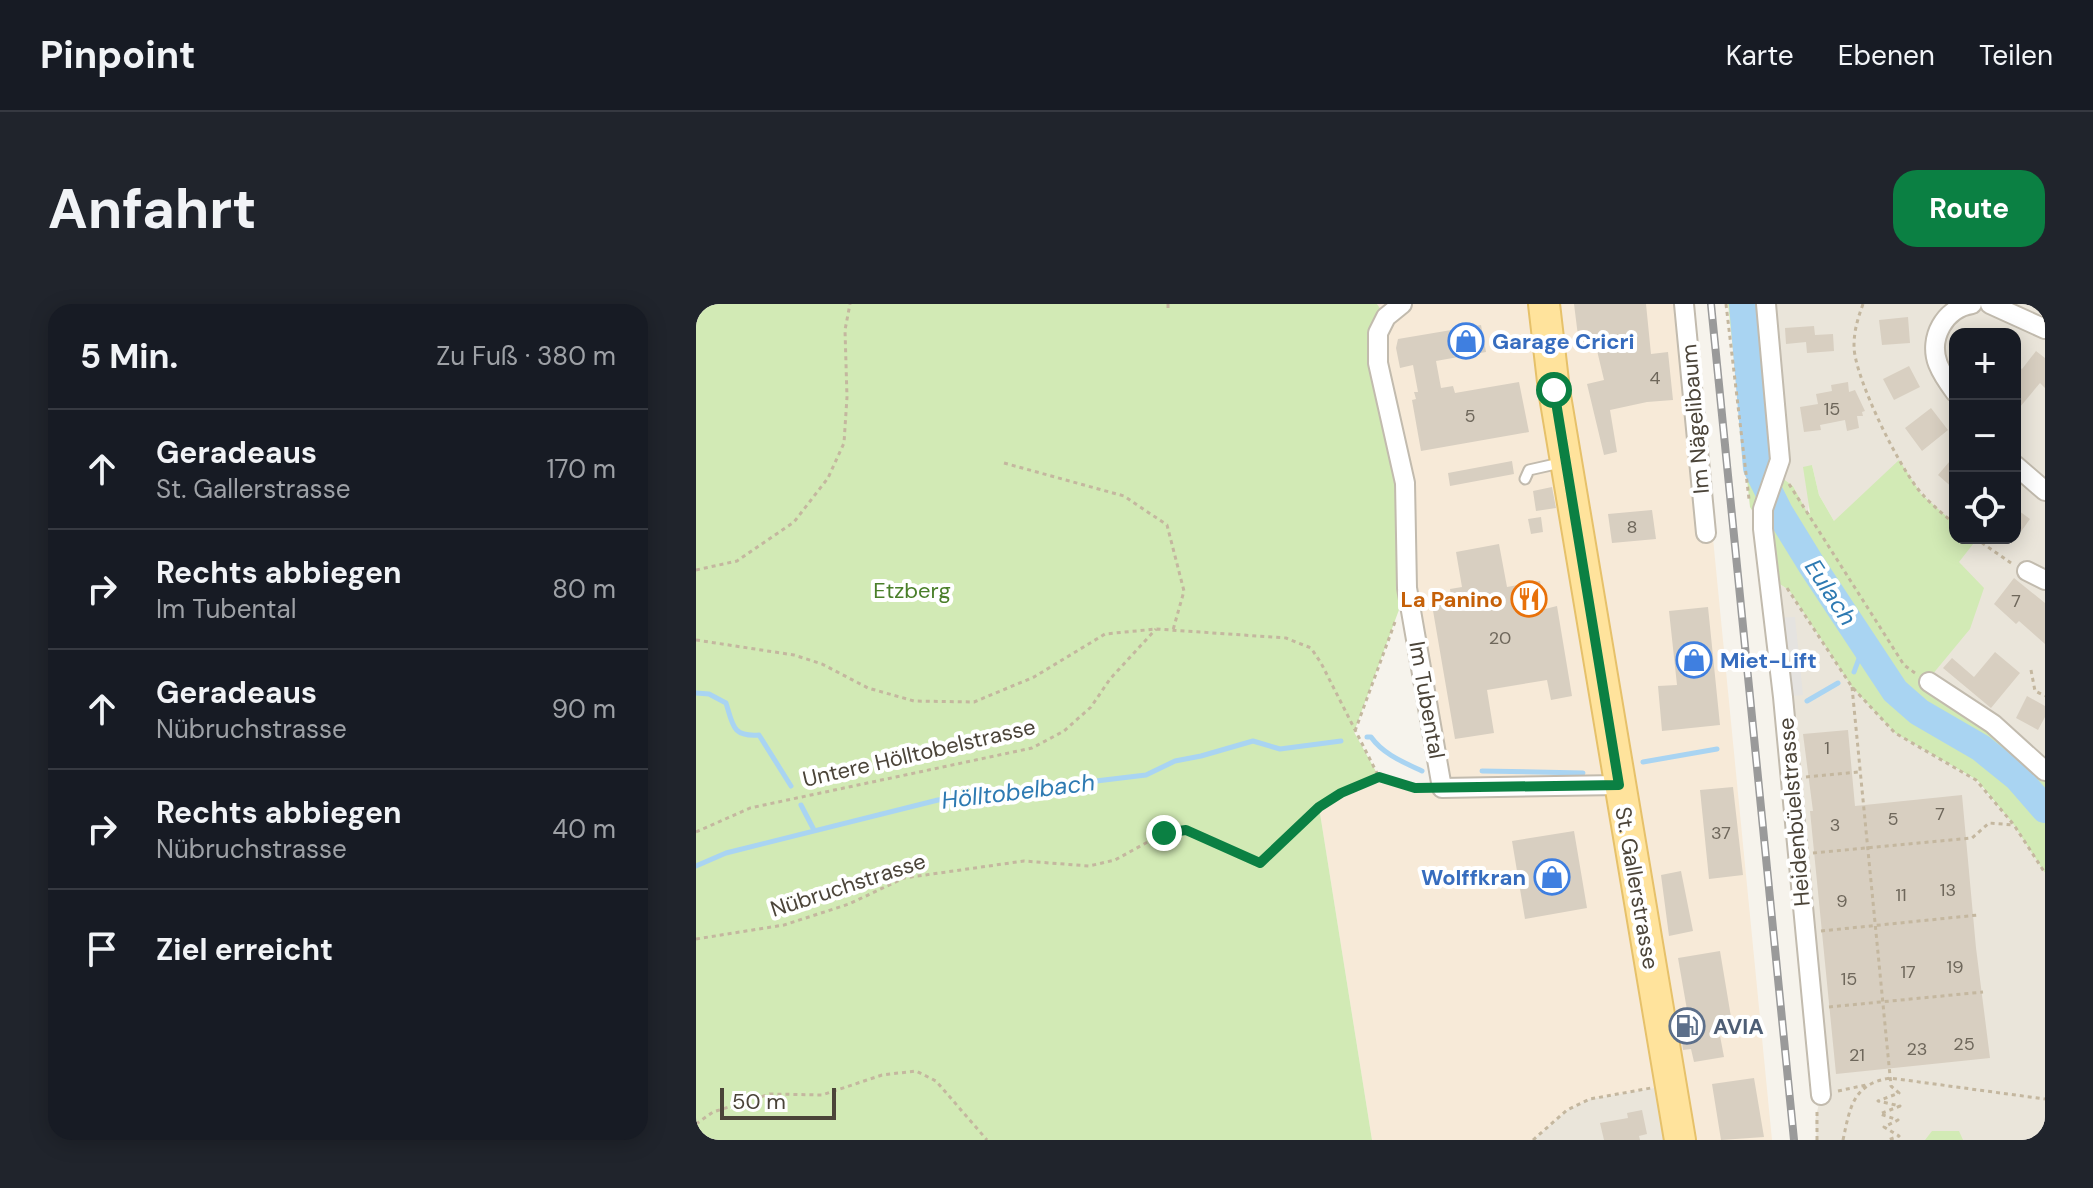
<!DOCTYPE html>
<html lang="de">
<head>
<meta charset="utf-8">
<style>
	body { margin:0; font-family:"DM Sans",sans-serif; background:#20242c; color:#f1f3f6 }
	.controls { position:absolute; right:24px; top:24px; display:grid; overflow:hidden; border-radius:16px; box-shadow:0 4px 20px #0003 }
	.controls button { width:72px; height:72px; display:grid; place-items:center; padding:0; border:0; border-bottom:2px solid #363941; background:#171b24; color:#f1f3f6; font:40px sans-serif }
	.scale { position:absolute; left:24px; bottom:20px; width:116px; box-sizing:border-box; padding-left:8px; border:4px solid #4b4439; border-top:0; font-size:22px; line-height:28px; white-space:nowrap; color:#4b4439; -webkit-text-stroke:6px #fff; paint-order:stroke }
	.stop { position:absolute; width:24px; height:24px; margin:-18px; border:6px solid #0b8043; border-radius:50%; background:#fff }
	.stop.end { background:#0b8043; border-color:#fff; box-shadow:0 2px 8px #0008 }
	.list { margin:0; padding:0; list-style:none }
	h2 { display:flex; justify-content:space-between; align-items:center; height:104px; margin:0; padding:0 32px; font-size:34px }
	h2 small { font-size:26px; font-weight:400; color:#9ea1a6 }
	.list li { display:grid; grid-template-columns:52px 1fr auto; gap:24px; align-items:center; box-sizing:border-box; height:120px; padding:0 32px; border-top:2px solid #363941 }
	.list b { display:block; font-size:30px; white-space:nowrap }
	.list p { margin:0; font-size:26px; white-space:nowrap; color:#9ea1a6 }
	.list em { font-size:26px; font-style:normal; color:#9ea1a6 }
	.icon { flex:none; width:44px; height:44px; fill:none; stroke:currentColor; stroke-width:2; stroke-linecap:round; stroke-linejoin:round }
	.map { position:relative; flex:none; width:1349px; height:836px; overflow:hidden; border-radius:24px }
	header { display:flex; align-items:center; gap:48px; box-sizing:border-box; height:112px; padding:0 40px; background:#171b24; border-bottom:2px solid #363941 }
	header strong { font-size:38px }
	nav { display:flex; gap:44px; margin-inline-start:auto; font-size:28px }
	.intro { display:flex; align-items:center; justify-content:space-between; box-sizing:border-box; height:192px; padding:0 48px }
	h1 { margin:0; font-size:56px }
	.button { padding:20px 36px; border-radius:24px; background:#0b8043; color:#fff; font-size:28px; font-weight:700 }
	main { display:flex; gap:48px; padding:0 48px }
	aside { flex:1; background:#171b24; border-radius:24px; box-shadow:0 4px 20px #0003 }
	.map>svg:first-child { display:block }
	.residential { fill:#eae5da; fill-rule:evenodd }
	.commercial { fill:#f7ead8 }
	.green { fill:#d2eab5 }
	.parking { fill:#e5e3e0 }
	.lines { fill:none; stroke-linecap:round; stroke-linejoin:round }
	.stream { stroke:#a9d4f2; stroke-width:5 }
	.river { stroke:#a9d4f2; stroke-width:28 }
	.building { fill:#d8cfc1 }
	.lane-casing { stroke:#c2bbae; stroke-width:13 }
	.street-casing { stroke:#c2bbae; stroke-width:22 }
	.primary-casing { stroke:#e6c16a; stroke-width:34 }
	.path { stroke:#c4b79f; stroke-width:3; stroke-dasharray:4 4; stroke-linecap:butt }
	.lane { stroke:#fff; stroke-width:9 }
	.street { stroke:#fff; stroke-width:18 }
	.primary { stroke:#ffe39c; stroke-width:30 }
	.rail-casing { stroke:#9a9a9a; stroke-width:8 }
	.rail { stroke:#fff; stroke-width:5; stroke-dasharray:15; stroke-linecap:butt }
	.route { stroke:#0b8043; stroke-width:10 }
	.labels { text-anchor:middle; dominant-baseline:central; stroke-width:8; stroke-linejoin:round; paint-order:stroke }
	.number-label { font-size:18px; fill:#6e675b }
	.shop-label { font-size:22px; font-weight:bold; fill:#366cbe; stroke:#fff; text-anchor:start }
	.street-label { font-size:22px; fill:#4b4439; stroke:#fff }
	.park-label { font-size:22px; fill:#4a7f2a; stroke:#fff }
	.food-label { font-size:22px; font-weight:bold; fill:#c56008; stroke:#fff; text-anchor:end }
	.service-label { font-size:22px; font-weight:bold; fill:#4e5e75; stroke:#fff; text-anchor:start }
	.water-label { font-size:24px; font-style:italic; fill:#2e7ab2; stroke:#fff }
</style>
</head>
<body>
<header>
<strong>Pinpoint</strong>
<nav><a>Karte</a><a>Ebenen</a><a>Teilen</a></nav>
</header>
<div class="intro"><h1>Anfahrt</h1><a class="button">Route</a></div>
<main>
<aside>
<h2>5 Min.<small>Zu Fuß · 380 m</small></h2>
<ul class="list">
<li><svg class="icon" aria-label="ahead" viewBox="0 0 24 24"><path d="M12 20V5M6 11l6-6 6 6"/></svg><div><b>Geradeaus</b><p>St. Gallerstrasse</p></div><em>170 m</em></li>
<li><svg class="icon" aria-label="right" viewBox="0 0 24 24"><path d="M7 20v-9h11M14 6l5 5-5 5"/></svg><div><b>Rechts abbiegen</b><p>Im Tubental</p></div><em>80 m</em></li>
<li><svg class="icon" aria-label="ahead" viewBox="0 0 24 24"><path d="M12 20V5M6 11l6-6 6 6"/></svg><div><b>Geradeaus</b><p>Nübruchstrasse</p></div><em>90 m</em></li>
<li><svg class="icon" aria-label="right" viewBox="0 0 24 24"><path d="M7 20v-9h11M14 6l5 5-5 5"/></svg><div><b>Rechts abbiegen</b><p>Nübruchstrasse</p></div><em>40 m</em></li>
<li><svg class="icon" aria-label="arrive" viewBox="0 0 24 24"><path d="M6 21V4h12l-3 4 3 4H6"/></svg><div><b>Ziel erreicht</b></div></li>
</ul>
</aside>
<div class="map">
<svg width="1349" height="836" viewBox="0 0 1349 836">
	<rect width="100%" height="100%" fill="#f6f3ec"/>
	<path class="residential" d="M1070,0H1349V467L1208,361L1138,217L1123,191L1116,161L1112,211L1097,182L1081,170ZM1259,30H1319V234H1259Z
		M1074,274L1093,286L1156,383L1199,429L1280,476L1318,521L1349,569V836H1121L1119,817L1125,790Z
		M975,781L984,836H837L871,806L894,795Z"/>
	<path class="commercial" d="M681,0H994L1076,836H984L974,781L894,795L871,806L837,836H676L623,503L645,489L683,473L719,484H746L682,59L690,13Z"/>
	<path class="green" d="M0,0H681L690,13L682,29L709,179L711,284L658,428L683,473L645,489L623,503L676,836H0Z
		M1032,0H1070L1081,170L1097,182L1112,210L1114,209L1107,163L1116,161L1123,191L1138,217L1203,156L1225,190L1259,220V234L1281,235L1263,258L1288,284L1274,325L1231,377L1349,467V569L1318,521L1281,476L1199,429L1156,383L1093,286L1074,274L1067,225L1054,203Z
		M1236,827H1263L1267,836H1229Z"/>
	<path class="parking" d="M1099,313L1107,391L1087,393L1079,314Z"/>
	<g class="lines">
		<path class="stream" d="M1158,368L1168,341
			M0,389L13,390L30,399C37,421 36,433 63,431L95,482
			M1111,397L1142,379
			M671,433H675C687,450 707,458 726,467
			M947,458L1021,445
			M786,467L887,469
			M105,501L118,526
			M0,562L30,549L242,496L450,471L479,457L505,452L557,437L584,445L645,437"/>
		<path class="river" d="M1047,0L1061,164L1083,208L1115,260L1199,387L1223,408L1285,444L1322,474L1349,505"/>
	</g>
	<path class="building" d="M878,0H950L955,50L972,48L977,96L951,98L914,106L921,148L908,151L891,80L908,76L899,38L883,40Z
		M1212,13L1214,39L1186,41L1183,16Z
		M785,21L790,48L740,57L745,84L757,82L759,89L823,78L833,128L725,147L716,96L720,95L718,88H722L717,61L704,64L700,44L702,35Z
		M1118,22L1119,31L1137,30L1138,47L1111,49L1110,38L1090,40L1089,24Z
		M1340,47L1349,54V84L1344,79L1319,109V60L1326,65Z
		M1213,62L1224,83L1198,96L1187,75Z
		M1152,78L1153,88L1159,86L1169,107L1166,108L1167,112H1161L1163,124L1151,127L1149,116L1124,121L1125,126L1108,128L1104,103L1122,100L1120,90L1136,87L1135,81Z
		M1235,104L1252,126L1226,147L1209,124Z
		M1259,151V186L1242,171Z
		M816,157L818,170L754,182L752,169Z
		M856,183L860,204L840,207L837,187Z
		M1319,204L1334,215L1319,236Z
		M956,206L960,235L916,239L912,210Z
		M845,213L847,228L835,230L832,215Z
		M803,240L811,283L844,277L849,305L861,302L876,392L855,396L851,376L791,386L798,429L759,435L735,295L755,292L754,285L766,283L760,248Z
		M1318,274L1349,299V340L1323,317L1320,320L1298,300Z
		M1012,303L1024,421L966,427L962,382L981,381L973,307Z
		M1299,348L1324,369L1295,404L1247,364L1256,354L1278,373Z
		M1331,392L1349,402V413L1342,426L1320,414Z
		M1152,426L1159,502L1266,491L1280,644L1294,754L1140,770L1114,507H1117L1107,430Z
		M1037,483L1047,571L1013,575L1004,486Z
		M878,527L891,604L829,615L816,537Z
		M985,567L997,627L973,632L965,571Z
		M1024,647L1036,719L1022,721L1028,753L998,758L995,745L987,746L984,725L994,723L982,654Z
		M1058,774L1068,833L1025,836L1016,780Z
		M946,806L951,830L943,832L944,836H908L904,819L932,814L931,809Z"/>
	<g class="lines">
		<defs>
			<path id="lane" d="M829,175L833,166L864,159"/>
			<path id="street" d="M706,0L690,13L682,29V59L709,179L711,284L746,484L923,481
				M988,0L1010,229
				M1070,0L1084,156L1067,205V225L1087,393L1125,791
				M1294,0L1349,25
				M1259,88C1253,80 1246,70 1242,60C1232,34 1249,4 1276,0
				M1319,161L1349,187
				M1331,267L1349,276
				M1233,378L1297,420L1349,467"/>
			<path id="primary" d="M848,0L858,86L984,836"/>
		</defs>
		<use href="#lane" class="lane-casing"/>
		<use href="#street" class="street-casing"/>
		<use href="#primary" class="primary-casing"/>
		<path class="path" d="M472,0V4
			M1030,0L1053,195
			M1167,0C1162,14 1158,26 1158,42C1158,73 1205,168 1227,191C1236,201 1248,211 1259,220
			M308,159L428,192L471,221L488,287L477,326
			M1093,180L1208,361L1219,369
			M1279,234L1315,259
			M0,266L41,257L98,218L132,174L148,139L151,93L149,26L154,0
			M1091,284L1156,383L1199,429L1280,476L1318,521L1349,569
			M0,336L98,351L126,360L172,384L218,397L278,398L338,373L409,330L460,325L590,334L615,344L625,359L683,473
			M1335,366L1339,387L1349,392
			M1156,383L1195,782L1203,789L1182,797L1204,802L1184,810L1202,816L1188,823L1203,832L1192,836
			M659,427L699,318
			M1110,473L1162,468
			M0,528L54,504L336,444L368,427L395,403L414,375L460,325
			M1117,549L1276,534L1293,519L1318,521
			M1125,627L1282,611
			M0,635L88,621L153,600L208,574L328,557L393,562L419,556L468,529L490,526L564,559L623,503L645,489L683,473L719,484H731
			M1133,703L1287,688
			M1142,787L1170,781
			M0,820L17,808L74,790L126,791L186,771L220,767L240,777L291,836
			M837,836L871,806L894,795L955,784
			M1121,836V808
			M1147,836C1154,803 1157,780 1194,774L1349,795"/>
		<use href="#lane" class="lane"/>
		<use href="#street" class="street"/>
		<use href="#primary" class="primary"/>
		<defs>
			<path id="rail" d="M1015,0L1098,836"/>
		</defs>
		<use href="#rail" class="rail-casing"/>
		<use href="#rail" class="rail"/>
	</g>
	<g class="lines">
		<path class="route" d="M468,529L490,526L564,559L623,503L645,489L683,473L719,484L923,481L858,86"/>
	</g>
	<defs>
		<symbol id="shop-ring" viewBox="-11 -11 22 22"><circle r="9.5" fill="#fff" stroke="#3f7fe0" stroke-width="1.5"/><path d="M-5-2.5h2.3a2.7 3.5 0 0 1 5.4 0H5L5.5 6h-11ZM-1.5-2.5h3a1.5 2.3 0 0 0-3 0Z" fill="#3f7fe0"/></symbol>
		<symbol id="restaurant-ring" viewBox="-11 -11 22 22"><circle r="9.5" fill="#fff" stroke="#e8710a" stroke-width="1.5"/><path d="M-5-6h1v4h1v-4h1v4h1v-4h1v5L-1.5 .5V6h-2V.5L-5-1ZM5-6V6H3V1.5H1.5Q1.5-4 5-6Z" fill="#e8710a"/></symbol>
		<symbol id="fuel-ring" viewBox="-11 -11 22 22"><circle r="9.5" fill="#fff" stroke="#5c6f8a" stroke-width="1.5"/><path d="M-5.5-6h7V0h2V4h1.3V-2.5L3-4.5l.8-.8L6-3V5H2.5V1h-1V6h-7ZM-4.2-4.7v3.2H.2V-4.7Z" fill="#5c6f8a"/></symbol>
	</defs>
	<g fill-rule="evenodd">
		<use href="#shop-ring" x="750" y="17" width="40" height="40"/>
		<use href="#restaurant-ring" x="813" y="275" width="40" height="40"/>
		<use href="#shop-ring" x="978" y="336" width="40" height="40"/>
		<use href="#shop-ring" x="836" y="553" width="40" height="40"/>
		<use href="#fuel-ring" x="971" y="702" width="40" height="40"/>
	</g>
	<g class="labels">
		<g class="number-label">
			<text x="959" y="74">4</text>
			<text x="1136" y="105">15</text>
			<text x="774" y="112">5</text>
			<text x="936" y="223">8</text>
			<text x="1320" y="297">7</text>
			<text x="804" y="334">20</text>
			<text x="1131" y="444">1</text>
			<text x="1244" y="510">7</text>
			<text x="1197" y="515">5</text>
			<text x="1139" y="521">3</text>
			<text x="1025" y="529">37</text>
			<text x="1252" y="586">13</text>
			<text x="1205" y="591">11</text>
			<text x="1146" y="597">9</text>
			<text x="1259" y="663">19</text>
			<text x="1212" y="668">17</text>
			<text x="1153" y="675">15</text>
			<text x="1268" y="740">25</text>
			<text x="1221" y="745">23</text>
			<text x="1161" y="751">21</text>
		</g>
		<g class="shop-label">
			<text x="796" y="37">Garage Cricri</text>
			<text x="1024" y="356">Miet-Lift</text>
			<text x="830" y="573" text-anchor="end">Wolffkran</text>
		</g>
		<g class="street-label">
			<text transform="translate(999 115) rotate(-95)">Im Nägelibaum</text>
			<text transform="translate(731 396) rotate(80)">Im Tubental</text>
			<text transform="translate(223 449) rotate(-13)">Untere Hölltobelstrasse</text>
			<text transform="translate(1098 508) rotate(-95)">Heidenbüelstrasse</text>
			<text transform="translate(152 581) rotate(-18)">Nübruchstrasse</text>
			<text transform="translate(941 584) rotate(80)">St. Gallerstrasse</text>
		</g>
		<g class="park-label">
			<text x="216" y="286">Etzberg</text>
		</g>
		<g class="food-label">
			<text x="807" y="295">La Panino</text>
		</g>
		<g class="service-label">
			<text x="1017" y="722">AVIA</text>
		</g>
		<g class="water-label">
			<text transform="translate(1135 288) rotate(57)">Eulach</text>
			<text transform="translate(322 487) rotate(-7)">Hölltobelbach</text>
		</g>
	</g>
</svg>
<div class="controls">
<button>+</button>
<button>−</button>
<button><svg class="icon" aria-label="locate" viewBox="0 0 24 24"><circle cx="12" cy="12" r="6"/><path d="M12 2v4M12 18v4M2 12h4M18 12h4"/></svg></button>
</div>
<div class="scale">50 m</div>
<div class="stop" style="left:858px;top:86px"></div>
<div class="stop end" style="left:468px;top:529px"></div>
</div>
</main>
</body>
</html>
